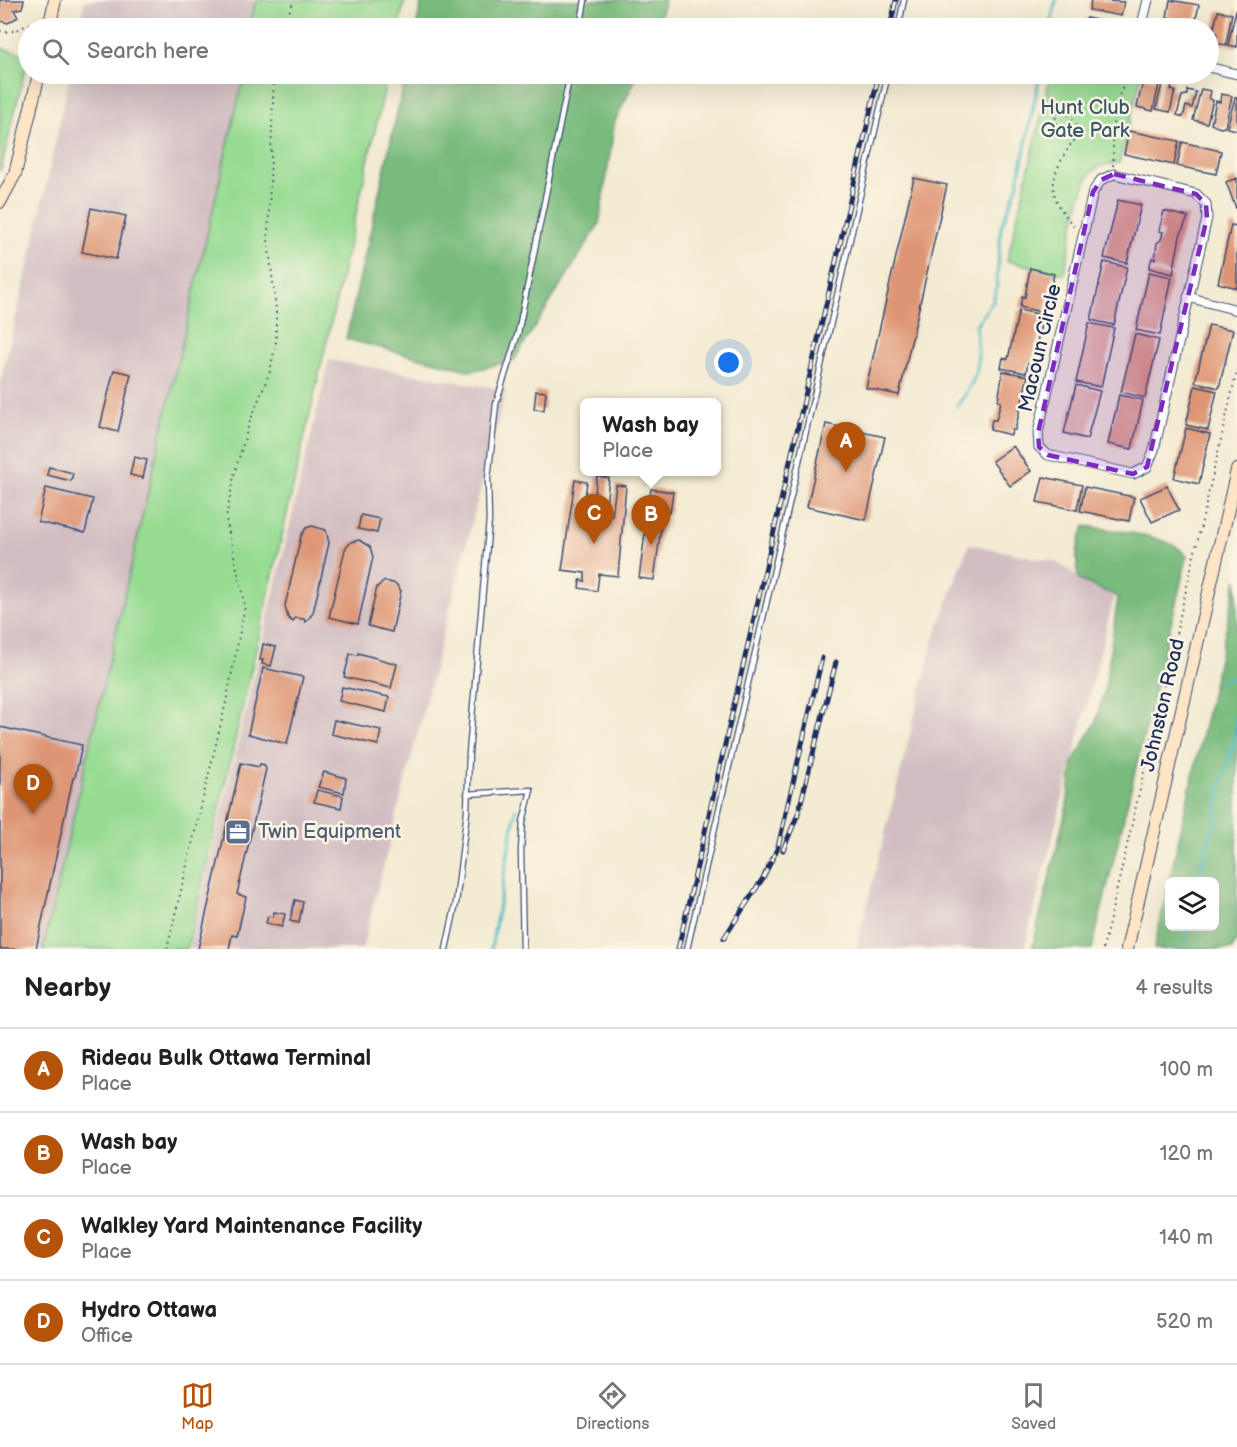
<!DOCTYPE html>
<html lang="en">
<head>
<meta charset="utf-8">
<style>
	body { margin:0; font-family:"Balsamiq Sans",sans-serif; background:#f6f6f6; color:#202124 }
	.controls { position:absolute; right:18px; bottom:18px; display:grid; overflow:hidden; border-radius:9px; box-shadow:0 6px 24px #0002 }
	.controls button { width:54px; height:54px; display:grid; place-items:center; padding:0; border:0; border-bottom:2px solid #e0e0e0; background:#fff; color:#202124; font:30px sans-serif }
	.you { position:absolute; left:729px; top:363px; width:21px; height:21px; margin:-15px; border:4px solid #fff; border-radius:50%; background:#1a73e8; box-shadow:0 0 0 9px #1a73e833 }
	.badge { display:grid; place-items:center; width:39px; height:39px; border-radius:50%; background:#b45309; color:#fff; font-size:20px; font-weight:700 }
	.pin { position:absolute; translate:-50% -50px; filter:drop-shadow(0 2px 3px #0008) }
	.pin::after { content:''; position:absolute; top:32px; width:21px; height:18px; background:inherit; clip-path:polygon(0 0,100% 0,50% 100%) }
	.popup { position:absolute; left:580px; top:398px; width:141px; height:78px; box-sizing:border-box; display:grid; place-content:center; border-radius:9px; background:#fff; filter:drop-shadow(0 2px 4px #0005); font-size:20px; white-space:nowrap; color:#757577 }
	.popup b { font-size:22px; color:#202124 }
	.popup::after { content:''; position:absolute; left:50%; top:100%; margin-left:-12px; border:12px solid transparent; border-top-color:#fff }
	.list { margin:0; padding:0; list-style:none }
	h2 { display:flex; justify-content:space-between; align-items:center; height:78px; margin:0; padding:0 24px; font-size:26px }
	h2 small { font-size:20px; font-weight:400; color:#757577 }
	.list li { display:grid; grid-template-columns:39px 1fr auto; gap:18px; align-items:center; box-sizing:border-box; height:84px; padding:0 24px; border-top:2px solid #e0e0e0 }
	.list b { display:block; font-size:22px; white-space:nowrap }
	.list p { margin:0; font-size:20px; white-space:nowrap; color:#757577 }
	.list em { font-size:20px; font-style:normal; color:#757577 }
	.icon { flex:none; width:33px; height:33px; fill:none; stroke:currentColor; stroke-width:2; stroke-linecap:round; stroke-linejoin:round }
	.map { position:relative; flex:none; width:1237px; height:949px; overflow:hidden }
	.search { position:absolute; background:#fff; box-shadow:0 6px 24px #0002; left:18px; right:18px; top:18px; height:66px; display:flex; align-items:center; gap:15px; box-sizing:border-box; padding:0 21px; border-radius:33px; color:#757577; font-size:22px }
	.sheet { height:414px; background:#fff }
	nav { display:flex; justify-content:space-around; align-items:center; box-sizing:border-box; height:84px; border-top:2px solid #e0e0e0; background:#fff; font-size:16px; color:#757577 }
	nav a { display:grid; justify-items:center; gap:3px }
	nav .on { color:#b45309 }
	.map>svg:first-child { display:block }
	.industrial { fill:#d2bec2 }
	.green { fill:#97db93; stroke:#598578; stroke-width:1.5 }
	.forest { fill:#79bb7d; stroke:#4a756e; stroke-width:1.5; fill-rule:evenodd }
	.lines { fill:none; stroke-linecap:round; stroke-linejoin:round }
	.stream { stroke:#4bbac4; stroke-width:3 }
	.building { fill:#de9575 }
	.lane-casing { stroke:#3b4b6f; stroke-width:7 }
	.street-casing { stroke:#3b4b6f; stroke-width:11 }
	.secondary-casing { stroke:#3b4b6f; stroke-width:14 }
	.path { stroke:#3b4b6f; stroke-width:2; stroke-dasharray:1.5 4.5; stroke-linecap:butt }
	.lane { stroke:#fff; stroke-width:4.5 }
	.street { stroke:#fff; stroke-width:9 }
	.secondary { stroke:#fde5c5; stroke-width:12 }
	.rail-casing { stroke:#1b2f5e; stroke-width:5 }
	.rail { stroke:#fcf5e5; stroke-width:3; stroke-dasharray:9; stroke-linecap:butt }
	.marked { fill:#7b2cbf; fill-opacity:0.2; stroke:#7b2cbf; stroke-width:4.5; stroke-dasharray:12 8; stroke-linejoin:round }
	.labels { text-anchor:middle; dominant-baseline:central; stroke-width:5; stroke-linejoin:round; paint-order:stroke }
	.park-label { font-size:20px; fill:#3a5a6b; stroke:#fcf5e5 }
	.street-label { font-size:20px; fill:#1b2f5e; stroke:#fcf5e5 }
	.service-label { font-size:20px; fill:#4e5e75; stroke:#fcf5e5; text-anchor:start }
</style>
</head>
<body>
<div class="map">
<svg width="1237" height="949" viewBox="0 0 1237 949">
	<rect width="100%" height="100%" fill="#fcf5e5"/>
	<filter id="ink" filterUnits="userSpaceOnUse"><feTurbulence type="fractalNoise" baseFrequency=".0167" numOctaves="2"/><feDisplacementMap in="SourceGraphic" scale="12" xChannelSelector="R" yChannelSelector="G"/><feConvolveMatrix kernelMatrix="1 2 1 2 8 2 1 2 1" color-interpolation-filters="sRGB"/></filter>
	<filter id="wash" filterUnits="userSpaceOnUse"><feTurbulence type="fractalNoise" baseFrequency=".008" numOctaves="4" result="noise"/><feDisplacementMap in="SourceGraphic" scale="24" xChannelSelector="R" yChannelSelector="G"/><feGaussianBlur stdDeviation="1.35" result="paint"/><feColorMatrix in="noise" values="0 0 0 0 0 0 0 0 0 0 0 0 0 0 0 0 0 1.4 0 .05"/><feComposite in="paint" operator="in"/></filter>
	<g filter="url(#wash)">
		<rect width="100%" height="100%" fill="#f3ebd2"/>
		<path class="industrial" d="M85,0H265L258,28H79Z
			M70,74H248L51,949H0V384L34,241Z
			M329,360L506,390L362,949H189Z
			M969,544L1056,562L1114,598L1024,949H856L934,639Z"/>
		<path class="green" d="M256,0H405L398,28H249Z
			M0,48L28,55V58L0,172Z
			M244,74H388L187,949H43Z
			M1051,74H1142L1119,163C1109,164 1100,165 1093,171C1079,183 1069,254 1064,274L1007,261Z"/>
		<path class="forest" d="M422,0H665L656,28H416Z
			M406,74H638L615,121L599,224L514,360L471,371L346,339Z
			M1085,526C1111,531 1174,534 1187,557L1092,949H1032L1067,806L1073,762L1096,722L1105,688L1118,597L1079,580C1075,559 1076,546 1085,526Z
			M1237,579V938L1232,949H1154ZM1170,882H1214V926H1170Z"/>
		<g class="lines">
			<path class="stream" d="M1050,28L1056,0
				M957,406C983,371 978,365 976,325L993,301L996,291L1001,227L1017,187L1040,74
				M1222,680L1237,677
				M1197,882L1216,819L1220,788L1233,746L1237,711
				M491,949L516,809
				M1184,949L1189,926"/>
		</g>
		<g id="blocks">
			<path class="building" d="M0,0H24L22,8L14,10L18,17L8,23L0,21Z
				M1091,0L1124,2L1121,16L1089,10Z
				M1170,0L1199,5L1195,24L1167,17Z
				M1236,10H1237V47L1228,45Z
				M1218,11L1232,14L1226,45L1215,43L1217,33L1213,32Z
				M1087,18L1119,25L1118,28H1085Z
				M1172,21L1196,26L1195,28H1165L1167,23L1171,24Z
				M1144,77L1160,80L1153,111L1137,107Z
				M1163,80L1173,82L1171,90L1175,91L1170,112L1156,109Z
				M1201,89L1211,91L1209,99L1213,100L1207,123L1193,120Z
				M1187,90L1196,92L1192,108L1186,106L1183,117L1177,115L1182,96L1187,95Z
				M1221,94L1232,96L1225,127L1220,128L1211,124L1216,101L1220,102Z
				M1235,97H1237V130L1227,128Z
				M1129,131L1179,141L1174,165L1124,154Z
				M1182,142L1221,151L1216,174L1177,166Z
				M914,178L947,185L899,395L866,388Z
				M1237,178V211L1226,182Z
				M1118,200L1141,205L1127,263L1104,258Z
				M91,208L126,216L116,259L82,252Z
				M1164,211L1188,217L1180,236L1173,274L1149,268L1152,258L1155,259L1157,243L1161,240L1163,232L1159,231Z
				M1231,225L1237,226V288L1218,283Z
				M1104,262L1127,267L1114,325L1091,320Z
				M1030,268L1054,274L1045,313L1020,307L1022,296L1025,297Z
				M1149,272L1172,277L1160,335L1136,330Z
				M1019,310L1043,315L1032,365L1028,363L1026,373L1001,368L1003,358L1008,359Z
				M1089,323L1114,328L1101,387L1076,382Z
				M1209,325L1233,330L1219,388L1195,382Z
				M1135,334L1159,340L1145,398L1121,392Z
				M114,370L131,374L118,432L100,427Z
				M1003,371L1028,376L1015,430H1012L1011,435L990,430L992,420H996L1001,402L998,401Z
				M1076,385L1100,391L1087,439L1064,433Z
				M1195,386L1217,391L1208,430L1186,425Z
				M536,391L546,392L544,410L534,409Z
				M1119,395L1143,400L1132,449L1108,444Z
				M826,424L885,437L866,520L807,507Z
				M1186,428L1210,434L1199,484L1174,478Z
				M1013,446L1031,471L1010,486L992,461Z
				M134,457L147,460L143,478L130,475Z
				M49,467L73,473L71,481L47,475Z
				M597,476L609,478L605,515L612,516L616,485L626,486L618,576L599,574L597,591L579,588L580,580L585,581V573L562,570L575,480L587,482L583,513L592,514Z
				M1043,477L1082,485L1077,510L1037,502Z
				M1167,486L1179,510L1152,522L1140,498Z
				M1085,487L1134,497L1129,521L1080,511Z
				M46,488L93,499L85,533L38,522Z
				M651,489L673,492L670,513L663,512L654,580L639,578Z
				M361,515L380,519L377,533L358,529Z
				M312,526L326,530L329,543L313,613L306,622L304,619L295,618L293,622L288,618L285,606L301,536L306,528Z
				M359,540L370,547L373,557L358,624L329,617L345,549L351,542Z
				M385,581L396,584L401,591L392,632L368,626L377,587Z
				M263,644L276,647L271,666L262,664L263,660H260Z
				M358,653L397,664L391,688L344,677L350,654L358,655Z
				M263,668L303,677L287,744L248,734Z
				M342,687L389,697L386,712L339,701Z
				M334,720L381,730L378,745L331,734Z
				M0,727L82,745L75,778H73L36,949H0Z
				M241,763L259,767L260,764L264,765L266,769L237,894L246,897L237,936L232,935L229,949H198Z
				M324,772L346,778L344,793L318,787Z
				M317,790L343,796L341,808L314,802Z
				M295,900L303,902L299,923L290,921Z
				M274,912L285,914L282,927L266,923L268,916L273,917Z"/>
		</g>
	</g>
	<g filter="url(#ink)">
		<use href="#blocks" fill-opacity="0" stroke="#3b4b6f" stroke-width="1.5"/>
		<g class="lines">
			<defs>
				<path id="lane" d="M580,28L585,0
					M898,28L904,0
					M467,794L531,790L523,822L521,850L523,949
					M446,949L456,903L467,811L469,753L489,520L488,479L496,404L518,333L570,74
					M687,949L888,74"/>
				<path id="street" d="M1141,28L1148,0
					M1208,67L1237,74
					M1114,174L1196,194L1206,204L1207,218L1154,450L1147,467L1133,474L1048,455L1039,447L1038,433L1093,192L1101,180Z
					M1188,297L1237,310"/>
				<path id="secondary" d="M49,28L55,0
					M0,202L15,174L39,74
					M1127,949L1237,470"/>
			</defs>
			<use href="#lane" class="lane-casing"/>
			<use href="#street" class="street-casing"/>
			<use href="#secondary" class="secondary-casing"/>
			<path class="path" d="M283,28L294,0
				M0,31C18,35 23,22 38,24
				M1074,141C1068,132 1059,129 1055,120L1057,113H1068L1083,134
				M1113,166C1114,125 1108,111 1130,74
				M1074,226C1050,199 1047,184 1066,152C1070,145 1077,134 1085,132C1093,130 1105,132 1114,132
				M167,949L227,698L245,606L226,519L234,475L249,424L270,371L276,342V309L268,240L274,74
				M1103,949L1237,370"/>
			<use href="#lane" class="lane"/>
			<use href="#street" class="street"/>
			<use href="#secondary" class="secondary"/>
			<defs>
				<path id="rail" d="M890,28L896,0
					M783,850L798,814L836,662
					M724,938L763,878L778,847L822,658
					M678,949L879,74"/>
			</defs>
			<use href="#rail" class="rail-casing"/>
			<use href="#rail" class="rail"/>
		</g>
	</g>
	<path class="marked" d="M1114,174L1196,194L1206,204L1207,218L1147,467L1133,474L1048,455L1039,447L1038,433L1093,192L1101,180Z"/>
	<defs>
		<symbol id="office-square" viewBox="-11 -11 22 22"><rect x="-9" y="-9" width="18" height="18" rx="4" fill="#5c6f8a" stroke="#fcf5e5"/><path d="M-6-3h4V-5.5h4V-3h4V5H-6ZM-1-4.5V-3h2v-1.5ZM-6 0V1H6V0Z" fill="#fff"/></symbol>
	</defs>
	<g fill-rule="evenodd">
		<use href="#office-square" x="223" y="817" width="30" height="30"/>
	</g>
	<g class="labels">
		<g class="park-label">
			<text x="1085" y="108">Hunt Club<tspan x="1085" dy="23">Gate Park</tspan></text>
		</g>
		<g class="street-label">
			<text transform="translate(1040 348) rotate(-77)">Macoun Circle</text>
			<text transform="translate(1163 705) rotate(-77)">Johnston Road</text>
		</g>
		<g class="service-label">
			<text x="258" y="832">Twin Equipment</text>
		</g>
	</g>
</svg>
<div class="controls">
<button><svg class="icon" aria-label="layers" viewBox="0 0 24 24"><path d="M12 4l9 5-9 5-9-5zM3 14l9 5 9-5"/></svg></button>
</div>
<div class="you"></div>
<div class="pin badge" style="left:846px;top:472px">A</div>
<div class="pin badge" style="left:651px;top:545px">B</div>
<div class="popup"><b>Wash bay</b>Place</div>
<div class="pin badge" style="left:594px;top:544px">C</div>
<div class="pin badge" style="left:33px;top:814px">D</div>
<div class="search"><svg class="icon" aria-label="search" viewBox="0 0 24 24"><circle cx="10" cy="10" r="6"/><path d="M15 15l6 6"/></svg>Search here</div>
</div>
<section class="sheet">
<h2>Nearby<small>4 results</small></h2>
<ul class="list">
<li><span class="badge">A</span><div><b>Rideau Bulk Ottawa Terminal</b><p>Place</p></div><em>100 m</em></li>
<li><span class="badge">B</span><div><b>Wash bay</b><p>Place</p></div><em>120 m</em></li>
<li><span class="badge">C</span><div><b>Walkley Yard Maintenance Facility</b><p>Place</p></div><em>140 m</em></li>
<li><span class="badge">D</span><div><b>Hydro Ottawa</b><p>Office</p></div><em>520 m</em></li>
</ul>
</section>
<nav>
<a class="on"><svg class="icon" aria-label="map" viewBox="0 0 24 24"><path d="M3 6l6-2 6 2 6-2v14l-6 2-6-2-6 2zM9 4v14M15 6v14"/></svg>Map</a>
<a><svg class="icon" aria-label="directions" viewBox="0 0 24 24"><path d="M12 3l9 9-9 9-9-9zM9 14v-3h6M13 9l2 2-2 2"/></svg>Directions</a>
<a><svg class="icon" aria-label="saved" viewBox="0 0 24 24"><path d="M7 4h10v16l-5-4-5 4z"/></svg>Saved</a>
</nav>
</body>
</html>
